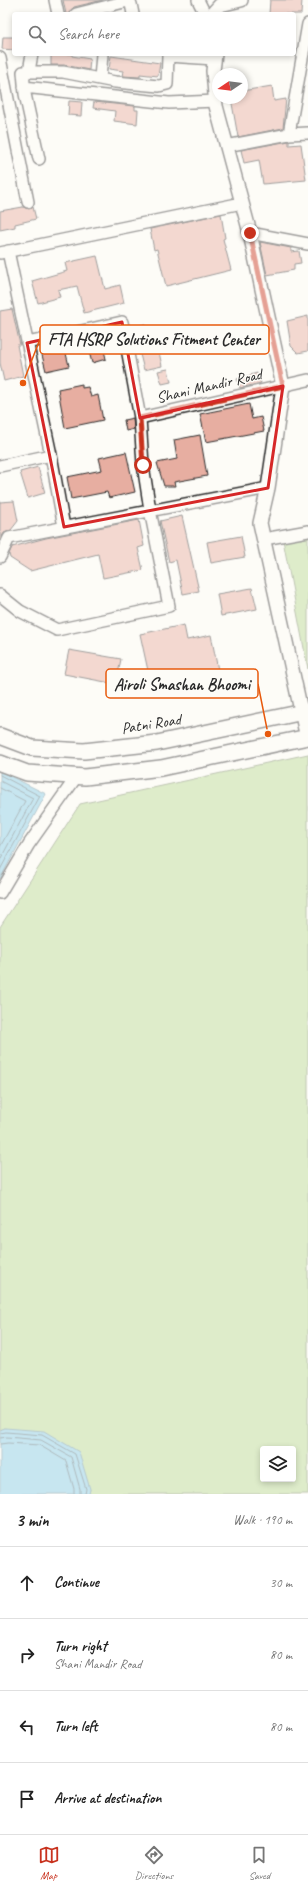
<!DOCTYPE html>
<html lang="en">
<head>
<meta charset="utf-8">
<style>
	body { margin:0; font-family:Caveat,sans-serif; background:#f2f2f2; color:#222 }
	.controls { position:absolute; right:12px; bottom:12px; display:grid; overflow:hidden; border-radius:4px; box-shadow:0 2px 6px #0003 }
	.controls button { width:36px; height:36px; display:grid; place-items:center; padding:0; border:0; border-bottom:1px solid #e0e0e0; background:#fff; color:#222; font:20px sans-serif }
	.compass { position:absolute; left:212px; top:68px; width:36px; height:36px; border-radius:50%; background:#fff; box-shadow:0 2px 6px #0003; rotate:257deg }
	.stop { position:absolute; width:12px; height:12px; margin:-9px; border:3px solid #c8321e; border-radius:50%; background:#fff }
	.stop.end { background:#c8321e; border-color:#fff; box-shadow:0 1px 4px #0008 }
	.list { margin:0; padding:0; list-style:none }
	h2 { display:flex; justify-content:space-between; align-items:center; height:52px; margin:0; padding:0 16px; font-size:17px }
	h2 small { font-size:13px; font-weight:400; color:#767676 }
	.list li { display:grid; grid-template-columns:26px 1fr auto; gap:12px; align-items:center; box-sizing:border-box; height:72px; padding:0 16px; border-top:1px solid #e0e0e0 }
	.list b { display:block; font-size:15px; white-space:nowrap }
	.list p { margin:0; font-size:13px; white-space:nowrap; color:#767676 }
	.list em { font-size:13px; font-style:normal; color:#767676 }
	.icon { flex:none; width:22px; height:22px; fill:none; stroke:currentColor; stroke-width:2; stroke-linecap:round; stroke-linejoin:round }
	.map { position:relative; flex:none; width:308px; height:1494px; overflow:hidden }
	.search { position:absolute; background:#fff; box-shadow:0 2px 6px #0003; left:12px; right:12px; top:12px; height:44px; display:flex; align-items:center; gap:10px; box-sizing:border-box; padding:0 14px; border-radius:4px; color:#767676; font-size:15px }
	.sheet { height:340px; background:#fff }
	nav { display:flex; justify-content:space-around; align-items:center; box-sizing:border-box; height:56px; border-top:1px solid #e0e0e0; background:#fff; font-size:11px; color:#767676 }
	nav a { display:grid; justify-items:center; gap:2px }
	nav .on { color:#c8321e }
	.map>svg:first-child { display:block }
	.green { fill:#b8da93; stroke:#72825f; fill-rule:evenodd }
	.water { fill:#86cce7; stroke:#628c9c }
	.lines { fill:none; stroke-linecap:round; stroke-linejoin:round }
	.shore { stroke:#4f6b76; stroke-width:1 }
	.building { fill:#e7aea1; stroke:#2b2b2b }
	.minor-casing { stroke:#2b2b2b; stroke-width:14 }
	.tertiary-casing { stroke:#2b2b2b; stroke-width:16 }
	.secondary-casing { stroke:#2b2b2b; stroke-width:18 }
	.minor { stroke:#fdfcf7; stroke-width:11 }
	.tertiary { stroke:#fdfcf7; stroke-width:13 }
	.secondary { stroke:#fdfcf7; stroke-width:15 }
	.route { stroke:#c8321e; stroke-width:5 }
	.marked { fill:none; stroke:#d62828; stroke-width:3; stroke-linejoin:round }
	.labels { text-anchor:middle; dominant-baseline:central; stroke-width:3; stroke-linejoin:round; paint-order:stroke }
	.street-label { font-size:16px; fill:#2b2b2b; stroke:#fdfcf7 }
	.leader { fill:none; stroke:#e8590c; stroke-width:1.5 }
	.callout-dot { fill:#e8590c; stroke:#fdfcf7; stroke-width:1.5 }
	.callout { fill:#fdfcf7; stroke:#e8590c; stroke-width:1.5 }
	.callout-label { font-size:17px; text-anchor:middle; font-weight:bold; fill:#2b2b2b }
</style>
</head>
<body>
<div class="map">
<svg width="308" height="1494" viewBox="0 0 308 1494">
	<rect width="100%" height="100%" fill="#fdfcf7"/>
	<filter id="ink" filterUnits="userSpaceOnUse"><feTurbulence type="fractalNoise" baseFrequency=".025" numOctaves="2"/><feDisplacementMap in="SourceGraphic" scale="8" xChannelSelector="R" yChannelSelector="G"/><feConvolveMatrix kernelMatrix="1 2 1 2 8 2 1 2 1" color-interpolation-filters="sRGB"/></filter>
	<g filter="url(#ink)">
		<path class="green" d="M307,531L308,537V669L282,535Z
			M308,754V1494H89L90,1489L5,1428L0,1430V927L80,804ZM263,1449H293V1479H263Z"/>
		<path class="water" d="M0,771L46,794L0,879Z
			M5,1428L44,1431L79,1452L90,1489L89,1494H0V1430Z"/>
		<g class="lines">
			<path class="shore" d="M0,775L40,796L0,870
				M0,781L33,798L0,860
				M0,788L25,801L0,847
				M0,1433L6,1432L42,1435L75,1454L86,1489L85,1494
				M0,1438L7,1437L41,1440L71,1457L80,1489V1494
				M0,1444L8,1443L39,1445L66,1461L74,1489V1494"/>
		</g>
		<path class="building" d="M63,0H103L74,7L69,13L66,14Z
			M270,0H302L301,14H269Z
			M3,37H14V50L2,49Z
			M51,54H72V56L90,59L89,70L64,65H51Z
			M111,56L160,63L158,76L140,74V77L122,76L123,71L109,69Z
			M272,86L274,101L286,99L283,128L238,137L231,98H242V91Z
			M69,101L82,102L81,116L68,115Z
			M94,102L135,106V110H138L137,124L114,121L115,111L93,108Z
			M289,141V145L301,144L306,180L263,184L259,160L244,163L241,150Z
			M23,207L29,209L33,207L36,219L15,224V227L0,230V211Z
			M221,214L225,238L223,239L231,270L166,286L157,249L154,250L150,229Z
			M260,242L291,248V252L299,251L301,263L294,264V270L267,275Z
			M97,256L105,289L120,285L124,303L84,313L77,286L58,290L60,297L38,303L32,281L67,271L65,263Z
			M12,309L20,345H17L23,376L4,381L0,363V311Z
			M308,316V351L298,353L291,346L287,321Z
			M146,324L147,330L154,329L162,366L144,370L133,327Z
			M101,337L106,359L92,363L86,340Z
			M64,345L69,366L46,371L41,351Z
			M168,369L171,382L162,384L158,371Z
			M257,373L261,383L240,388L237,379Z
			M82,384V388L88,387L91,397L98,395L103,420L65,428L58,389Z
			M249,404L252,419L261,417L264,431L206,442L200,414Z
			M133,418L134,429L126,431L124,420Z
			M200,435L207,476L174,482L175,486H164L157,463L177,459L174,440Z
			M126,452L135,492L109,498L107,492L71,499L67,477L102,470L99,458Z
			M38,467L45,493L28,498L20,472Z
			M14,501L18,521L11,530L4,533L0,541V502Z
			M182,516L199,591L183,594L176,560L169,562L160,521Z
			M139,520L144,546L138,548L143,570L103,578L98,554L30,571L10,558L9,554L12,547L46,538Z
			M241,536L245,557L211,563L207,542Z
			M252,588L257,609L221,616L217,594Z
			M184,625L187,640L211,635L219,675L152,689L140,634Z
			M69,650L121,659L116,684L64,674Z"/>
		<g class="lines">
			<defs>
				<path id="minor" d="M55,0L58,14
					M198,0L205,14
					M76,14L128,1L131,4L133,14
					M308,24L289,134L308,133
					M0,58L28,202
					M29,71L32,54
					M100,79L102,54
					M24,87L169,103L216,101
					M226,146L289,134
					M39,159L25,94L23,72H63L115,82L159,86L167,84L168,56L214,59
					M250,233L308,244
					M8,251L51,455L64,527
					M0,253L242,203
					M140,418L308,380
					M0,466L51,455
					M264,539L308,531
					M0,557L9,538L268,488
					M0,595L20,611L57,630L169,606L150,510L143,465L140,418L122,322L27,343
					M0,893L29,844L77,776"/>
				<path id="tertiary" d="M212,14L220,5L241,0
					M215,54L213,71L216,106L249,229L283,386L268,488L260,523L307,738"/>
				<path id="secondary" d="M0,736L32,748L84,751L157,743L308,711
					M0,763L27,773L85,777L161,768L308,737"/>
			</defs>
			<use href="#minor" class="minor-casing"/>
			<use href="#tertiary" class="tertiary-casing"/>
			<use href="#secondary" class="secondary-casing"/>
			<use href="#minor" class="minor"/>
			<use href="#tertiary" class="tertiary"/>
			<use href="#secondary" class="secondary"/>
		</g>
	</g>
	<g class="lines" filter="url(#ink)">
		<path class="route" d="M143,465L140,418L283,386L250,233"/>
	</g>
	<path d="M0 0H308V1494H0ZM122,322L140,418L283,386L268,488L64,527L27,343Z" fill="#fdfcf7" fill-opacity=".55" fill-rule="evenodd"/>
	<path class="marked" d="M122,322L140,418L283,386L268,488L64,527L27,343Z"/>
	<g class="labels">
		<g class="street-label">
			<text transform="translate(209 386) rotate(-13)">Shani Mandir Road</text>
			<text transform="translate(151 724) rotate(-9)">Patni Road</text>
		</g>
	</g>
	<path class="leader" d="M23 383L40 339M268 734L258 684"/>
	<g class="callout-dot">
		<circle cx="23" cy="383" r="4"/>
		<circle cx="268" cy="734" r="4"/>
	</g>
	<g class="callout">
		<rect x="40" y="325" width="229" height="29" rx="4"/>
		<rect x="106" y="669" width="152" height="29" rx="4"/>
	</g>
	<g class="callout-label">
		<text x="154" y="345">FTA HSRP Solutions Fitment Center</text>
		<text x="182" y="690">Airoli Smashan Bhoomi</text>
	</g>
</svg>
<div class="controls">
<button><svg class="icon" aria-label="layers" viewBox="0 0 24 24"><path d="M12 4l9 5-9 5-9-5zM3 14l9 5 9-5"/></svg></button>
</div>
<svg class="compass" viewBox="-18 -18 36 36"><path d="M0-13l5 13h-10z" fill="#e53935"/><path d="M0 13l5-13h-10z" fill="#767676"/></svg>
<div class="stop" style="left:143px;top:465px"></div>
<div class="stop end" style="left:250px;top:233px"></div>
<div class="search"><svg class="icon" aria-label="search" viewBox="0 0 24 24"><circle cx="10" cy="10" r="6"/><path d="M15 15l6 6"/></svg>Search here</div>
</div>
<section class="sheet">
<h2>3 min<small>Walk · 190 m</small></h2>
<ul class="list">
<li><svg class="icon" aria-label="ahead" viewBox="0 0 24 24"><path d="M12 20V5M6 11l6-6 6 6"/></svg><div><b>Continue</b></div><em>30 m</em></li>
<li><svg class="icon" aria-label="right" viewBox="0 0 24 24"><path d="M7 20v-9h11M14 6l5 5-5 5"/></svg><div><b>Turn right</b><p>Shani Mandir Road</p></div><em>80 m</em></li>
<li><svg class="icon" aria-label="left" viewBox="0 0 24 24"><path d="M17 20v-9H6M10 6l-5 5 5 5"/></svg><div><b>Turn left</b></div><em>80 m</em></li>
<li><svg class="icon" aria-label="arrive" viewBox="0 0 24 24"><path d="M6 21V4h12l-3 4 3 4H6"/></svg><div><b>Arrive at destination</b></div></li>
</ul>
</section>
<nav>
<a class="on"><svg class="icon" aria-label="map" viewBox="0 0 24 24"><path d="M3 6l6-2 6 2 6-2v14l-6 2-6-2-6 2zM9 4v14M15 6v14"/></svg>Map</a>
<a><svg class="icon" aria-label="directions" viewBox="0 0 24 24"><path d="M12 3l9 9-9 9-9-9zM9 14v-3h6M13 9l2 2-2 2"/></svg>Directions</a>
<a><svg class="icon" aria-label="saved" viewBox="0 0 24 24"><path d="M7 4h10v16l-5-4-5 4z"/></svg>Saved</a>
</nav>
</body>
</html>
